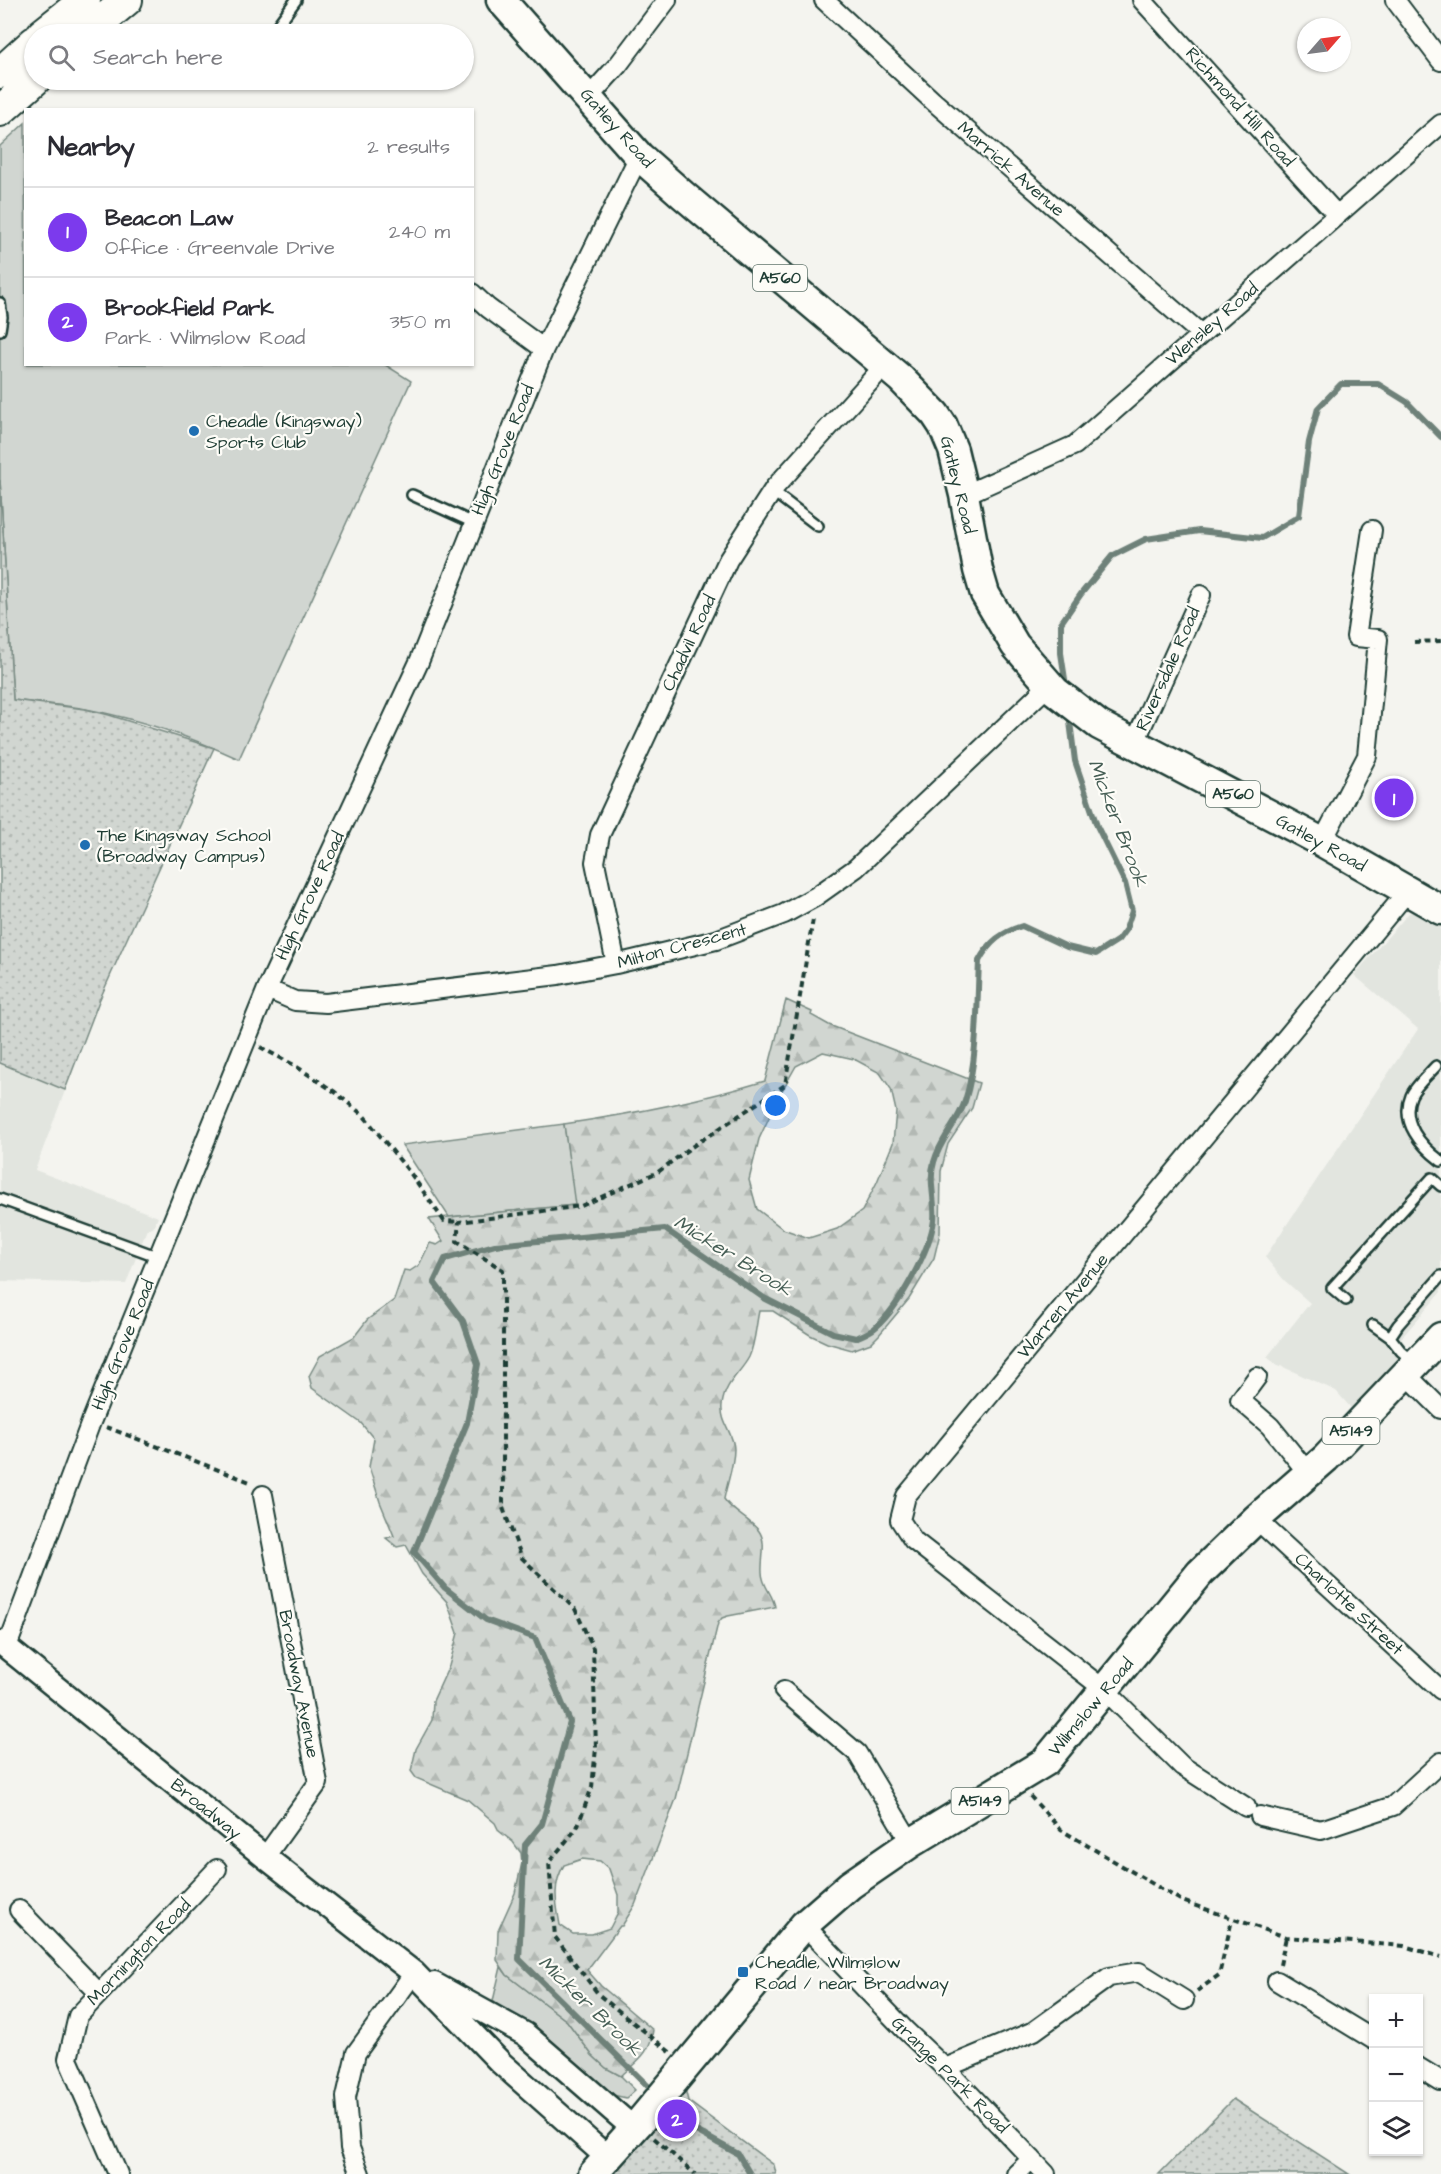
<!DOCTYPE html>
<html lang="en">
<head>
<meta charset="utf-8">
<style>
	body { margin:0; font-family:"Architects Daughter",sans-serif; background:#f2f2f3; color:#2b2b33 }
	.controls { position:absolute; right:18px; bottom:18px; display:grid; overflow:hidden; border-radius:0px; box-shadow:0 2px 4px #0004 }
	.controls button { width:54px; height:54px; display:grid; place-items:center; padding:0; border:0; border-bottom:2px solid #e1e1e2; background:#fff; color:#2b2b33; font:30px sans-serif }
	.compass { position:absolute; left:1297px; top:18px; width:54px; height:54px; border-radius:50%; background:#fff; box-shadow:0 2px 4px #0004; rotate:62deg }
	.you { position:absolute; left:776px; top:1106px; width:21px; height:21px; margin:-15px; border:4px solid #fff; border-radius:50%; background:#1a73e8; box-shadow:0 0 0 9px #1a73e833 }
	.badge { display:grid; place-items:center; width:39px; height:39px; border-radius:50%; background:#7c3aed; color:#fff; font-size:20px; font-weight:700 }
	.pin { position:absolute; translate:-50% -50%; border:3px solid #fff; box-shadow:0 2px 6px #0006 }
	.list { margin:0; padding:0; list-style:none }
	h2 { display:flex; justify-content:space-between; align-items:center; height:78px; margin:0; padding:0 24px; font-size:26px }
	h2 small { font-size:20px; font-weight:400; color:#7c7c81 }
	.list li { display:grid; grid-template-columns:39px 1fr auto; gap:18px; align-items:center; box-sizing:border-box; height:90px; padding:0 24px; border-top:2px solid #e1e1e2 }
	.list b { display:block; font-size:22px; white-space:nowrap }
	.list p { margin:0; font-size:20px; white-space:nowrap; color:#7c7c81 }
	.list em { font-size:20px; font-style:normal; color:#7c7c81 }
	.icon { flex:none; width:33px; height:33px; fill:none; stroke:currentColor; stroke-width:2; stroke-linecap:round; stroke-linejoin:round }
	.map { position:relative; flex:none; width:1441px; height:2174px; overflow:hidden }
	.search { position:absolute; background:#fff; box-shadow:0 2px 4px #0004; left:24px; top:24px; width:450px; height:66px; display:flex; align-items:center; gap:15px; box-sizing:border-box; padding:0 21px; border-radius:33px; color:#7c7c81; font-size:22px }
	.panel { position:absolute; background:#fff; box-shadow:0 2px 4px #0004; left:24px; top:108px; width:450px; height:258px; border-radius:0px }
	.map>svg:first-child { display:block }
	.built { fill:#e2e5df }
	.green { fill:#d1d6d1; stroke:#788a82; stroke-width:1.5 }
	.forest { fill:url(#forest-firs); stroke:#788a82; stroke-width:1.5; fill-rule:evenodd }
	.park { fill:url(#park-dots); stroke:#788a82; stroke-width:1.5 }
	.lines { fill:none; stroke-linecap:round; stroke-linejoin:round }
	.stream { stroke:#6e8179; stroke-width:6 }
	.service-casing { stroke:#1f3d34; stroke-width:14 }
	.minor-casing { stroke:#1f3d34; stroke-width:22 }
	.tertiary-casing { stroke:#1f3d34; stroke-width:27 }
	.primary-casing { stroke:#1f3d34; stroke-width:33 }
	.trunk-casing { stroke:#1f3d34; stroke-width:34 }
	.path { stroke:#1f3d34; stroke-width:4; stroke-dasharray:6 4.5; stroke-linecap:butt }
	.service { stroke:#fdfcf7; stroke-width:9 }
	.minor { stroke:#fdfcf7; stroke-width:18 }
	.tertiary { stroke:#fdfcf7; stroke-width:22 }
	.primary { stroke:#fdfcf7; stroke-width:28 }
	.trunk { stroke:#fdfcf7; stroke-width:30 }
	.poi-dot { fill:#1f6fb2; stroke:#fdfcf7; stroke-width:2 }
	.labels { text-anchor:middle; dominant-baseline:central; stroke-width:4.5; stroke-linejoin:round; paint-order:stroke }
	.shield { fill:#fdfcf7; stroke:#62766e; stroke-width:1.5 }
	.shield-label { font-size:16px; font-weight:bold; fill:#1f3d34 }
	.street-label { font-size:18px; fill:#1f3d34; stroke:#fdfcf7 }
	.poi-label { font-size:18px; fill:#1f3d34; stroke:#fdfcf7; text-anchor:start }
	.water-label { font-size:20px; font-style:italic; fill:#475f56; stroke:#fdfcf7 }
</style>
</head>
<body>
<div class="map">
<svg width="1441" height="2174" viewBox="0 0 1441 2174">
	<defs>
		<pattern id="forest-firs" width="22" height="20" patternUnits="userSpaceOnUse" patternTransform="scale(1.5)"><rect width="22" height="20" fill="#d1d6d1"/><path d="M5 1l3.5 6h-7zM16 11l3.5 6h-7z" fill="#b3b9b4"/></pattern>
		<pattern id="park-dots" width="8" height="8" patternUnits="userSpaceOnUse" patternTransform="scale(1.5)"><rect width="8" height="8" fill="#d1d6d1"/><path d="M2 2h.1M6 6h.1" fill="none" stroke="#b3b9b4" stroke-width="1.8" stroke-linecap="round"/></pattern>
	</defs>
	<rect width="100%" height="100%" fill="#f4f4ef"/>
	<filter id="ink" filterUnits="userSpaceOnUse"><feTurbulence type="fractalNoise" baseFrequency=".0167" numOctaves="2"/><feDisplacementMap in="SourceGraphic" scale="12" xChannelSelector="R" yChannelSelector="G"/><feConvolveMatrix kernelMatrix="1 2 1 2 8 2 1 2 1" color-interpolation-filters="sRGB"/></filter>
	<g filter="url(#ink)">
		<path class="built" d="M0,480L125,943L99,1001L35,1170L158,1217L153,1228L147,1229L126,1284L0,1281Z
			M1415,912L1441,927V1292L1391,1350L1402,1360L1351,1408L1336,1391L1281,1366L1279,1367L1267,1357L1310,1303L1284,1280L1265,1257L1418,1029L1354,975L1409,913Z"/>
		<path class="green" d="M25,123L26,364H384L411,381L239,759C191,737 138,719 86,709C62,705 37,703 13,700L0,480V146Z
			M564,1124L576,1205L449,1217L402,1145Z
			M501,1967L507,1975L567,2021L592,2055L606,2068L621,2076L635,2090L626,2098L613,2095L493,2001Z"/>
		<path class="forest" d="M786,1000L812,1012L811,1015L829,1025L979,1083L972,1108L948,1144L941,1171L940,1233L934,1258L909,1299L879,1335L871,1343L852,1350L827,1343L810,1335L773,1311H759C756,1325 755,1344 749,1357C740,1374 725,1382 722,1405C720,1422 734,1434 734,1449C734,1465 727,1483 724,1499C733,1513 749,1518 759,1531C767,1542 761,1559 762,1572C762,1586 773,1594 775,1607L728,1616L722,1618L718,1623L676,1799L635,1905L622,1926H620L587,1970L601,1986L653,2030C650,2054 638,2060 621,2076L606,2068L592,2055L567,2021L507,1975L497,1960L498,1931L515,1893L522,1863L521,1853L513,1842L499,1831L495,1823L468,1800L416,1778L411,1771L416,1749L432,1720L433,1701L449,1666L458,1633L447,1602L422,1574L406,1545L397,1547L386,1538L394,1536L380,1502L369,1467L374,1439L361,1423L312,1388L309,1376L320,1356L354,1337L367,1320L394,1300L404,1270L410,1271L419,1265L430,1243L437,1245L443,1241L429,1219L575,1205L564,1124C632,1114 699,1101 765,1081ZM823,1052L854,1059L880,1073L891,1089L896,1111L893,1143L877,1182L862,1211L837,1229L809,1238L783,1229L757,1209L749,1180L759,1139L779,1096L796,1066ZM582,1859L600,1861L609,1869L618,1895V1912L610,1928L592,1934H573L560,1925C556,1903 552,1885 564,1865Z"/>
		<path class="park" d="M0,480L13,700L85,709L109,715L214,748L125,943L99,1001L65,1090L0,1063Z
			M681,2072L688,2101L774,2165L776,2174H593Z
			M1233,2099L1349,2174H1159Z"/>
		<g class="lines">
			<path class="stream" d="M1066,686L1061,653V623L1081,594L1112,556L1146,539L1199,531L1262,538L1299,516L1309,442L1318,408L1341,384H1378L1407,402L1441,437
				M655,2093L519,1959L525,1845L542,1824L570,1722L535,1638L486,1620L445,1588L414,1552L467,1423L478,1364L463,1321L434,1282L445,1259L495,1245L665,1229L764,1298L833,1333L856,1338C862,1335 871,1332 876,1327C899,1307 930,1250 934,1220C936,1202 928,1181 934,1162C940,1139 958,1123 965,1101C978,1060 977,1004 979,961C989,942 1002,932 1022,926L1067,947L1096,954L1118,940L1126,929L1132,911L1125,883L1097,826L1075,761L1069,714
				M665,2102L689,2127L738,2154L750,2174"/>
			<defs>
				<path id="service" d="M273,34L277,26L296,0
					M0,303L2,317L0,330
					M772,491L818,526
					M412,495L474,523
					M1436,1066C1428,1075 1415,1086 1411,1096C1400,1122 1421,1146 1441,1161
					M0,1199L159,1257
					M1346,1300L1332,1288L1432,1178L1441,1186
					M1373,1325L1390,1337
					M1414,1362L1401,1351L1390,1337L1398,1325L1441,1276"/>
				<path id="minor" d="M824,0L933,101L1201,334
					M1142,0L1337,215
					M1395,0L1441,61
					M589,97L618,65L667,0
					M472,293L488,308L544,349
					M964,495L1075,445L1441,124
					M1134,744L1201,595
					M1322,842L1367,756L1378,639L1356,637L1372,530
					M616,964L595,862L600,835L728,560L775,487L885,365
					M267,989L295,1001L326,1003L558,975L616,964L716,940L784,914L815,897L856,868L1049,685
					M1406,1374L1441,1409
					M1257,1377L1240,1400L1270,1426L1308,1473
					M263,1495L318,1783L265,1857
					M1256,1519L1441,1690
					M7,1647L91,1422L267,989L419,662L544,349L639,156
					M784,1691L857,1753L911,1843
					M1246,1807L1182,1766L1105,1690L913,1540L900,1520L906,1496L1407,892
					M1260,1816L1321,1830L1393,1806L1441,1762
					M19,1910L99,1993
					M804,1925L905,2030L945,2068L1046,2174
					M1277,1981L1374,2040
					M1418,2067L1441,2081
					M945,2068L1034,2031L1109,1977L1139,1972L1184,2000
					M118,2174L68,2059L78,2016L217,1869
					M360,2174L350,2148L346,2097L356,2053L414,1973
					M1016,2174L1032,2159"/>
				<path id="tertiary" d="M0,1642L265,1857L414,1973L501,2063L608,2158
					M434,1984L525,2034L633,2128"/>
				<path id="primary" d="M501,0L639,156L683,195L901,379L935,414L943,426L953,450L964,495L978,570L985,594L1015,645L1055,691L1099,725L1322,842L1441,910
					M593,2174L638,2124L804,1925L850,1885L911,1843L1045,1762L1200,1573L1256,1519L1326,1458L1441,1337"/>
				<path id="trunk" d="M42,34L85,0
					M86,34L127,0
					M0,73L34,42
					M0,111L35,80"/>
			</defs>
			<use href="#service" class="service-casing"/>
			<use href="#minor" class="minor-casing"/>
			<use href="#tertiary" class="tertiary-casing"/>
			<use href="#primary" class="primary-casing"/>
			<use href="#trunk" class="trunk-casing"/>
			<path class="path" d="M1414,642L1441,641
				M260,1047L294,1065L335,1092L364,1116L411,1174L444,1221L459,1222
				M106,1427L250,1482
				M1030,1796L1061,1830L1182,1901L1286,1937L1404,1946L1441,1957
				M1280,1965L1286,1937
				M1197,1991L1219,1975L1232,1920
				M670,2052L599,1995L555,1937L549,1862L577,1828L592,1787L596,1748L593,1648L575,1609L522,1558L503,1508V1270L457,1241L459,1222L581,1206L658,1172L690,1148L785,1085L813,919
				M654,2138L695,2174"/>
			<use href="#service" class="service"/>
			<use href="#minor" class="minor"/>
			<use href="#tertiary" class="tertiary"/>
			<use href="#primary" class="primary"/>
			<use href="#trunk" class="trunk"/>
		</g>
	</g>
	<g class="poi-dot">
		<circle cx="194" cy="431" r="6"/>
		<circle cx="85" cy="845" r="6"/>
		<rect x="737" y="1966" width="12" height="12" rx="3"/>
	</g>
	<g class="labels">
		<g class="shield">
			<rect x="753" y="265" width="54" height="26" rx="4.5"/>
			<rect x="1206" y="781" width="54" height="26" rx="4.5"/>
			<rect x="1322.5" y="1418" width="57" height="26" rx="4.5"/>
			<rect x="951.5" y="1788" width="57" height="26" rx="4.5"/>
		</g>
		<g class="shield-label">
			<text x="780" y="278">A560</text>
			<text x="1233" y="794">A560</text>
			<text x="1351" y="1431">A5149</text>
			<text x="980" y="1801">A5149</text>
		</g>
		<g class="street-label">
			<text transform="translate(1240 107) rotate(48)">Richmond Hill Road</text>
			<text transform="translate(617 128) rotate(48)">Gatley Road</text>
			<text transform="translate(1011 169) rotate(41)">Marrick Avenue</text>
			<text transform="translate(1212 324) rotate(-41)">Wensley Road</text>
			<text transform="translate(503 450) rotate(-68)">High Grove Road</text>
			<text transform="translate(958 485) rotate(76)">Gatley Road</text>
			<text transform="translate(689 643) rotate(-65)">Chadvil Road</text>
			<text transform="translate(1168 669) rotate(-66)">Riversdale Road</text>
			<text transform="translate(1321 843) rotate(29)">Gatley Road</text>
			<text transform="translate(310 896) rotate(-65)">High Grove Road</text>
			<text transform="translate(682 946) rotate(-15)">Milton Crescent</text>
			<text transform="translate(1063 1306) rotate(-50)">Warren Avenue</text>
			<text transform="translate(123 1345) rotate(-68)">High Grove Road</text>
			<text transform="translate(1349 1604) rotate(43)">Charlotte Street</text>
			<text transform="translate(299 1684) rotate(79)">Broadway Avenue</text>
			<text transform="translate(1091 1707) rotate(-50)">Wilmslow Road</text>
			<text transform="translate(206 1809) rotate(39)">Broadway</text>
			<text transform="translate(139 1952) rotate(-46)">Mornington Road</text>
			<text transform="translate(950 2075) rotate(45)">Grange Park Road</text>
		</g>
		<g class="poi-label">
			<text x="206" y="421">Cheadle (Kingsway)<tspan x="206" dy="21">Sports Club</tspan></text>
			<text x="97" y="835">The Kingsway School<tspan x="97" dy="21">(Broadway Campus)</tspan></text>
			<text x="755" y="1962">Cheadle, Wilmslow<tspan x="755" dy="21">Road / near Broadway</tspan></text>
		</g>
		<g class="water-label">
			<text transform="translate(1118 823) rotate(69)">Micker Brook</text>
			<text transform="translate(733 1256) rotate(32)">Micker Brook</text>
			<text transform="translate(590 2006) rotate(44)">Micker Brook</text>
		</g>
	</g>
</svg>
<div class="controls">
<button>+</button>
<button>−</button>
<button><svg class="icon" aria-label="layers" viewBox="0 0 24 24"><path d="M12 4l9 5-9 5-9-5zM3 14l9 5 9-5"/></svg></button>
</div>
<svg class="compass" viewBox="-18 -18 36 36"><path d="M0-13l5 13h-10z" fill="#e53935"/><path d="M0 13l5-13h-10z" fill="#7c7c81"/></svg>
<div class="you"></div>
<div class="pin badge" style="left:1394px;top:798px">1</div>
<div class="pin badge" style="left:677px;top:2119px">2</div>
<div class="search"><svg class="icon" aria-label="search" viewBox="0 0 24 24"><circle cx="10" cy="10" r="6"/><path d="M15 15l6 6"/></svg>Search here</div>
<section class="panel">
<h2>Nearby<small>2 results</small></h2>
<ul class="list">
<li><span class="badge">1</span><div><b>Beacon Law</b><p>Office · Greenvale Drive</p></div><em>240 m</em></li>
<li><span class="badge">2</span><div><b>Brookfield Park</b><p>Park · Wilmslow Road</p></div><em>350 m</em></li>
</ul>
</section>
</div>
</body>
</html>
